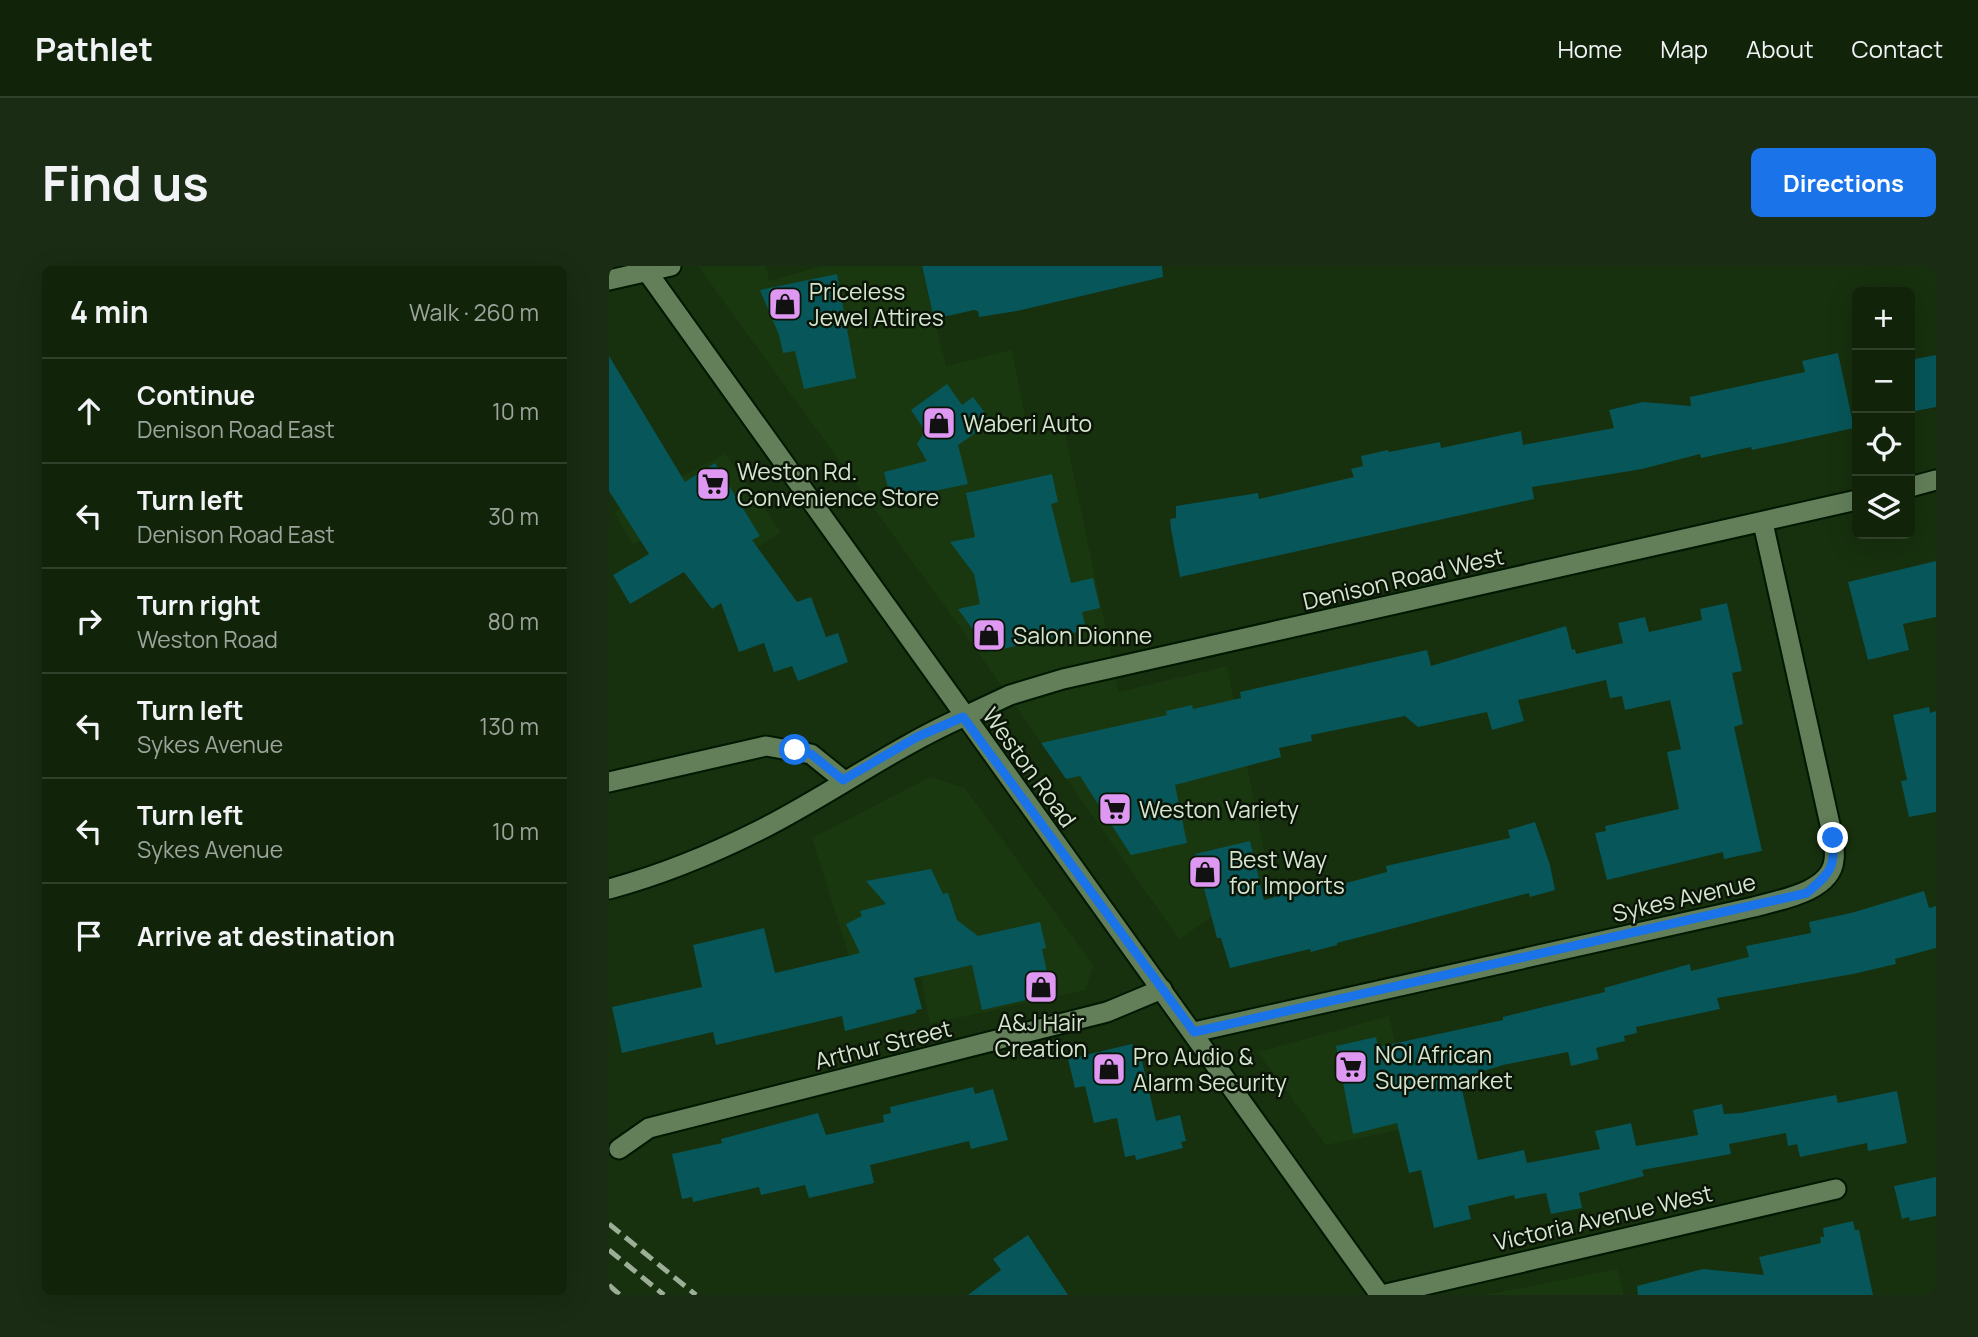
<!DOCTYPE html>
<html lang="en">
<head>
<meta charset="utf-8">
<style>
	body { margin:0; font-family:Manrope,sans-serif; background:#1a2c13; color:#f1f3f6 }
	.controls { position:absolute; right:21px; top:21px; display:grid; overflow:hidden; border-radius:10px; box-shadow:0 7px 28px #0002 }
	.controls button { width:63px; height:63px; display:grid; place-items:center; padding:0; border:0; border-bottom:2px solid #30412b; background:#11240a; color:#f1f3f6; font:35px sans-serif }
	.stop { position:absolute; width:21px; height:21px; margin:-16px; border:5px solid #1a73e8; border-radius:50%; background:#fff }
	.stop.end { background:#1a73e8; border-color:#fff; box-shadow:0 2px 7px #0008 }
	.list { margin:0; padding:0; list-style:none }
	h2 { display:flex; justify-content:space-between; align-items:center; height:91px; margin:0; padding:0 28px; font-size:30px }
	h2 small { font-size:23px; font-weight:400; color:#9ca49c }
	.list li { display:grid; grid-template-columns:46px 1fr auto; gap:21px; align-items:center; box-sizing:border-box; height:105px; padding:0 28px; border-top:2px solid #30412b }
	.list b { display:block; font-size:26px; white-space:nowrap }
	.list p { margin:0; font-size:23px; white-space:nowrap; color:#9ca49c }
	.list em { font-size:23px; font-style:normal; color:#9ca49c }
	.icon { flex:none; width:38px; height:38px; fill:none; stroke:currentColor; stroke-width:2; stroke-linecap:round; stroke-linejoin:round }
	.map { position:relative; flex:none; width:1327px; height:1029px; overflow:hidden; border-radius:10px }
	header { display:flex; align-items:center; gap:42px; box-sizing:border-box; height:98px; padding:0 35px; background:#11240a; border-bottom:2px solid #30412b }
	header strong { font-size:33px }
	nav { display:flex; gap:38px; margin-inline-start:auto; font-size:24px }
	.intro { display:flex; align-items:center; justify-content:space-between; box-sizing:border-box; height:168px; padding:0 42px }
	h1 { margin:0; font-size:49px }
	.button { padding:18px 32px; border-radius:10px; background:#1a73e8; color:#fff; font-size:24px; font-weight:700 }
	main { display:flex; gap:42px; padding:0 42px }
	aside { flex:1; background:#11240a; border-radius:10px; box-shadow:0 7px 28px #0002 }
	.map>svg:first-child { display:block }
	.built { fill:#1a3810 }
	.building { fill:#075659 }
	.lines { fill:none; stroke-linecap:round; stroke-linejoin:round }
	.minor-casing { stroke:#011800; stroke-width:23 }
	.tertiary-casing { stroke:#011800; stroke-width:23 }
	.secondary-casing { stroke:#011800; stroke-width:23 }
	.minor { stroke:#627f5a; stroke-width:19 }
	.tertiary { stroke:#627f5a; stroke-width:19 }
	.secondary { stroke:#627f5a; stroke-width:19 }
	.rail { stroke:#9caf96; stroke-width:5; stroke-dasharray:14 7; stroke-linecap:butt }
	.route { stroke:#1a73e8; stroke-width:9 }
	.labels { text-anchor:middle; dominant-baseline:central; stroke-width:5; stroke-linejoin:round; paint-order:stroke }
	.poi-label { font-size:23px; fill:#d5e5d0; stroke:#0a1507; text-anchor:start }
	.street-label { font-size:23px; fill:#d5e5d0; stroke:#0a1507 }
</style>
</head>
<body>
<header>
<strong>Pathlet</strong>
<nav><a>Home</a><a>Map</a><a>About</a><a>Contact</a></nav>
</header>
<div class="intro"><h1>Find us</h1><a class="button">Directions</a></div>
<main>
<aside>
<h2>4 min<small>Walk · 260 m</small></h2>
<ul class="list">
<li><svg class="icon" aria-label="ahead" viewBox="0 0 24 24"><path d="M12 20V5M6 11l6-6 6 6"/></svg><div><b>Continue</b><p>Denison Road East</p></div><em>10 m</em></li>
<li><svg class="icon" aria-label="left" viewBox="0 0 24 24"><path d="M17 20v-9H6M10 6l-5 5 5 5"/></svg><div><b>Turn left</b><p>Denison Road East</p></div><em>30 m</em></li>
<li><svg class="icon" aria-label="right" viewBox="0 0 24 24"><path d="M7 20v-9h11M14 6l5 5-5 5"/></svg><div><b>Turn right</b><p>Weston Road</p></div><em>80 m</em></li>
<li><svg class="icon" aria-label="left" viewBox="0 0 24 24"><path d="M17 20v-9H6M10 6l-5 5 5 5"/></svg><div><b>Turn left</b><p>Sykes Avenue</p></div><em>130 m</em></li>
<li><svg class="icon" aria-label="left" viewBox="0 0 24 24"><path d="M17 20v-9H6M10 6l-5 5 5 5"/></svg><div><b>Turn left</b><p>Sykes Avenue</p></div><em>10 m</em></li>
<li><svg class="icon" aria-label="arrive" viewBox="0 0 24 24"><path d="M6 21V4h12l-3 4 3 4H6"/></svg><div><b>Arrive at destination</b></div></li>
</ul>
</aside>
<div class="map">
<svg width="1327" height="1029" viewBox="0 0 1327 1029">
	<rect width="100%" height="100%" fill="#17300e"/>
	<path class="built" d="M89,0H157L160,15L213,0H312L337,100L403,84L419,166L454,158L510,426L618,400L661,613L570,673L361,375Z
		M116,188L172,266L90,320L56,265L24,278L5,246Z
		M321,511L356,522L484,699L477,724L321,758L310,701L241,693L203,572Z
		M780,750L804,861L717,879L649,786Z
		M1008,1003L1015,1029H877Z"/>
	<path class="building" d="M313,0H553L554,11L408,45L370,51L369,45L365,44L325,53Z
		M228,8L247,112L195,123L186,85L174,87L170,69L151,24Z
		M1229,87L1245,162L1143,184L1142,181L1092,192L1091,188L1033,203L923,221L925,233L571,311L562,263L561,253L567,252V240L649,227L650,233L745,211L742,203L754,200L752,190L779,184L780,186L831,176L832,182L912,165L914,179L1005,162L1000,144L1034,136L1082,140L1081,131L1196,106L1193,95Z
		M1327,89V141L1301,146V94Z
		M0,90L76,216L106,197L151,270L143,274L188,336L202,331L217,371L229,367L239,396L189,415L183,400L165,406L155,377L130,386L112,337L103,343L75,306L21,338L4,309L40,288L0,225Z
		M338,118L353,139L364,131L380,152L369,160L372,163L349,179L359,218L282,234L275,206L318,195L308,178L316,165L302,144Z
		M443,208L449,236L442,238L462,317L484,312L491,342L473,346L477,364L380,386L349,343L371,338L365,308L341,276L366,271L357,227Z
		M1327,295V351L1294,358L1300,384L1259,394L1239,316Z
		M1118,337L1133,405L1123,407L1134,458L1125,461L1153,585L1115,593L1114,586L998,614L986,567L997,565L996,560L1070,543L1058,486L1072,483L1061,434L1016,444L1013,430L1001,432L997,414L909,434L915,455L883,464L878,446L809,461L796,450L702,469L703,475L670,482L672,491L566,519L578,577L522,589L471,510L457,513L432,477L558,449L557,445L583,439L584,443L632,432L631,426L818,384L822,400L957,360L963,384L966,383L967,388L1014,377L1009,357L1036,351L1040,366L1093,354L1091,343Z
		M1320,441L1321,447L1327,445V546L1300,551L1292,515L1298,514L1284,449Z
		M926,556L941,599L946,624L921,631L920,627L728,677V679L702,686L701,683L621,702L612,672H608L586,588L641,575L655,634L713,617L715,623L778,606L777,600L901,572L899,564Z
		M322,603L334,628L339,627L348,654L369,670L431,656L437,682L433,683L443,728L373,744L363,699L305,712L313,743L307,744V747L236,765L233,750L107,779L104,766L13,787L3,741L93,721L84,679L155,662L166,707L251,687L237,658L253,650L251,645L277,638L257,615Z
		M1315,625L1320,642L1327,640V682L1286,693L1287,698L1244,708L1108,732L1111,743L1027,761L1028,767L1015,770L1016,775L987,782L990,793L962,800L959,786L894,799L868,807L869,812L851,815L869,894L915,884L918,897L991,883L986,865L1022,857L1027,880L1089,869L1084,844L1113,838L1115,848L1132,847L1227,829L1229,837L1288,825L1298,877L1259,885L1258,877L1191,891L1188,878L1179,880L1177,867L1120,878L1122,888L1033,904L1035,910L970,927L973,942L942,948L937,927L906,933L905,929L859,940L862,953L825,962L812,904L800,907L788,857L744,868L727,780L767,771L769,781L894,754V751L996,726L995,722L1081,698L1082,705L1140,691L1137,680L1202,667L1200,656L1242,647Z
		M523,778L533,795L547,855L571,849L577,875L572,876L574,882L527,894L526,889L516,891L508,852L485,857L476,820L466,822L459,793Z
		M364,821L366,828L384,823L399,874L362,883L360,875L261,899L265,917L200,932L196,919L152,929L150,921L84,936L83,931L73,933L63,888L113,877L112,873L209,847L217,869L275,856L274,849L282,847L281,841Z
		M1327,911V950L1301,955L1300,951L1293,953L1285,920Z
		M1244,955L1246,964H1250L1264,1029H1029L1028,1020L1094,1003L1155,1009L1150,991L1212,977L1211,971H1215L1214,962Z
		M419,969L459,1029H359L392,1004L384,993Z"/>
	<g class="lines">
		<defs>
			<path id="minor" d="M0,14L62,0
				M1301,221L1327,214
				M354,451L401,429L454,413L1248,234
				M0,516L157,480L202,488L234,514
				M585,766L1145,641C1170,634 1222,626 1225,594C1226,587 1225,579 1224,572L1154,257
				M10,883L40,862L498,746L553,723
				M773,1029L1227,923"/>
			<path id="tertiary" d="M0,623C52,609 101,589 149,565C219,530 282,483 354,451"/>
			<path id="secondary" d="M34,0L771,1029"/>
		</defs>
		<use href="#minor" class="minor-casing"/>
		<use href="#tertiary" class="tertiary-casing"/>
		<use href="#secondary" class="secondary-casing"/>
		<use href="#minor" class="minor"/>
		<use href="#tertiary" class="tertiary"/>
		<use href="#secondary" class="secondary"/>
		<path class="rail" d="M0,958L87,1029
			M0,984L55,1029
			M0,1019L11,1029"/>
	</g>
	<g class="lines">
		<path class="route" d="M186,484L202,488L234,514L308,471L354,451L585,766L1198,627C1221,606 1226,604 1224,572"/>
	</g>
	<defs>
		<symbol id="shop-square" viewBox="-11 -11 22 22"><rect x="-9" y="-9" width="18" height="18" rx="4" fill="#de98f2" stroke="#0a1507"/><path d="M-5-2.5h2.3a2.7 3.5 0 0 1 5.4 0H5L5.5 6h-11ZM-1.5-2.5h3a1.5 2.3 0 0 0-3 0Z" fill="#111"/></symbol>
		<symbol id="supermarket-square" viewBox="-11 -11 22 22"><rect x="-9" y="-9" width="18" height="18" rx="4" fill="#de98f2" stroke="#0a1507"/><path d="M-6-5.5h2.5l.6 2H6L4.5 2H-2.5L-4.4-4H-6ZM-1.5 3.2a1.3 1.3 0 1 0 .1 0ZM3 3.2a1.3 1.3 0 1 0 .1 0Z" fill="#111"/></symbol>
	</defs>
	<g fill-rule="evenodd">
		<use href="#shop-square" x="157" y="19" width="38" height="38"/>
		<use href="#shop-square" x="311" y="138" width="38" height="38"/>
		<use href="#supermarket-square" x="85" y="199" width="38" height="38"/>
		<use href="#shop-square" x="361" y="350" width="38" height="38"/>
		<use href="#supermarket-square" x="487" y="524" width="38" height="38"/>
		<use href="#shop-square" x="577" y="587" width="38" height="38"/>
		<use href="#shop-square" x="413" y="702" width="38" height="38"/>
		<use href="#supermarket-square" x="723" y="782" width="38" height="38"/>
		<use href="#shop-square" x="481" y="784" width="38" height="38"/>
	</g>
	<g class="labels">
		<g class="poi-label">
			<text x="200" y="25">Priceless<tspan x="200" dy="26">Jewel Attires</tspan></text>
			<text x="354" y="157">Waberi Auto</text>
			<text x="128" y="205">Weston Rd.<tspan x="128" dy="26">Convenience Store</tspan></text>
			<text x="404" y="369">Salon Dionne</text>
			<text x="530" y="543">Weston Variety</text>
			<text x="620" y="593">Best Way<tspan x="620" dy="26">for Imports</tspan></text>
			<text x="432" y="756" text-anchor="middle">A&amp;J Hair<tspan x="432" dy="26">Creation</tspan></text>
			<text x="766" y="788">NOI African<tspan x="766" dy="26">Supermarket</tspan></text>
			<text x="524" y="790">Pro Audio &amp;<tspan x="524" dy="26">Alarm Security</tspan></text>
		</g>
		<g class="street-label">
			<text transform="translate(794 312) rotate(-13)">Denison Road West</text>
			<text transform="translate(421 501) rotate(54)">Weston Road</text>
			<text transform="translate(1075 631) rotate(-13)">Sykes Avenue</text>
			<text transform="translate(274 778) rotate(-14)">Arthur Street</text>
			<text transform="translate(994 951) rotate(-13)">Victoria Avenue West</text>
		</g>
	</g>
</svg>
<div class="controls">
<button>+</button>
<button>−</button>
<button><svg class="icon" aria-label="locate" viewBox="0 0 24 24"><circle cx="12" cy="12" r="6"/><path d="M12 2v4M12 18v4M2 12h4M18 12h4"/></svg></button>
<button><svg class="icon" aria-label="layers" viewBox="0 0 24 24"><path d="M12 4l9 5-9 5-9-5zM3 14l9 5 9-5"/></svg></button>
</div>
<div class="stop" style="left:186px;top:484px"></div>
<div class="stop end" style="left:1224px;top:572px"></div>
</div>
</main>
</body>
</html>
